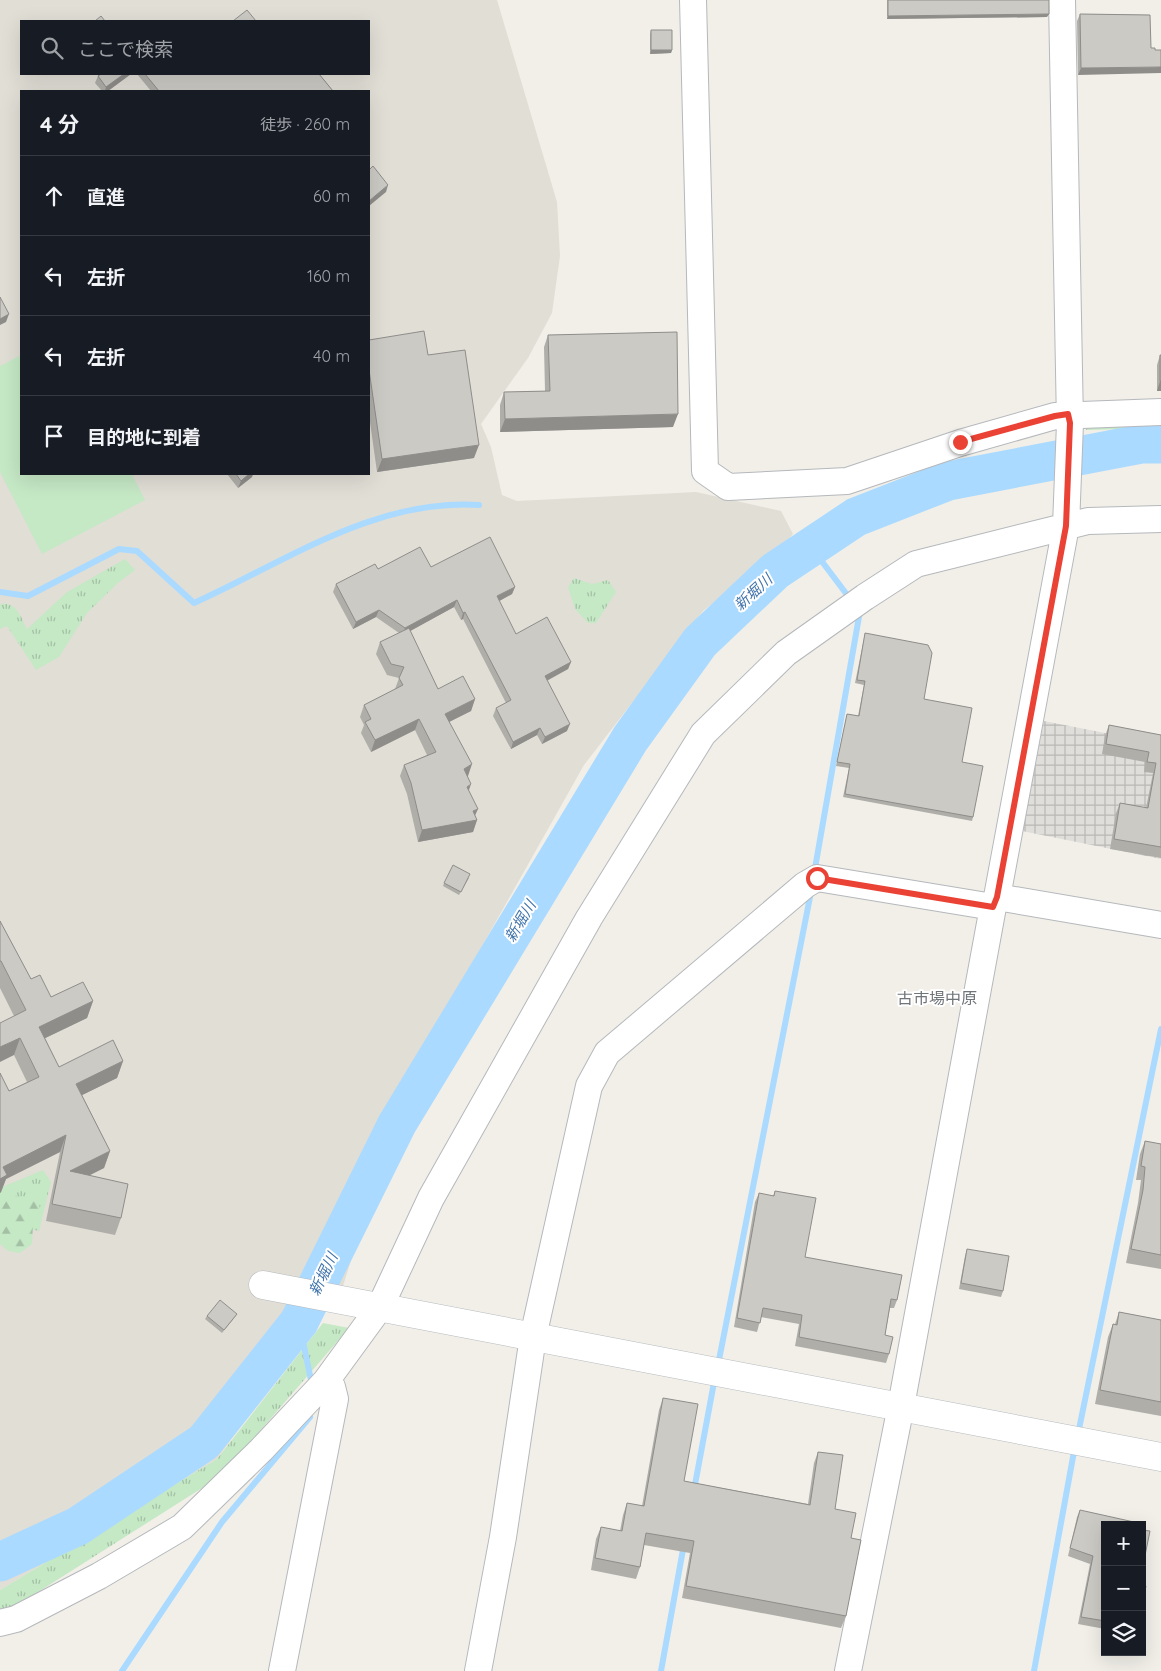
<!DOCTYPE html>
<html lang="ja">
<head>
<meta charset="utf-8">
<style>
	body { margin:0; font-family:Quicksand,"Noto Sans JP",sans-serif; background:#242831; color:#f1f3f6 }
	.controls { position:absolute; right:15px; bottom:15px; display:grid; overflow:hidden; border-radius:0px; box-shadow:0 5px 20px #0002 }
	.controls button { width:45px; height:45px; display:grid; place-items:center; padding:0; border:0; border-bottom:1px solid #363941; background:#171b24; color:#f1f3f6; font:25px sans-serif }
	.stop { position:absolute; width:15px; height:15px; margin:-11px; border:4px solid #ea4335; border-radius:50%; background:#fff }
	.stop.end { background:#ea4335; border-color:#fff; box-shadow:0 1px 5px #0008 }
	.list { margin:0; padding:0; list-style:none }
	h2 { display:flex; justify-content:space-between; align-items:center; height:65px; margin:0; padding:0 20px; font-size:21px }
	h2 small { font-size:16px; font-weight:400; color:#9ea1a6 }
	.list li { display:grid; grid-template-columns:32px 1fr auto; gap:15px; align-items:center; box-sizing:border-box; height:80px; padding:0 20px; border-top:1px solid #363941 }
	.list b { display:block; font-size:19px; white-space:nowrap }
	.list em { font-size:16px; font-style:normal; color:#9ea1a6 }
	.icon { flex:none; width:28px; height:28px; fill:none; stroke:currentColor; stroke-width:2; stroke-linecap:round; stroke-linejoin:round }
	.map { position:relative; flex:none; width:1161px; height:1671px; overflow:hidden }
	.search { position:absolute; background:#171b24; box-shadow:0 5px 20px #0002; left:20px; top:20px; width:350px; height:55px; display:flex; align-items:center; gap:12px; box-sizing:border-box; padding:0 18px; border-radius:0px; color:#9ea1a6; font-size:19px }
	.panel { position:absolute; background:#171b24; box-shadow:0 5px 20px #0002; left:20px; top:90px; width:350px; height:385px; border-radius:0px }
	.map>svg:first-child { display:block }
	.industrial { fill:url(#industrial-grid) }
	.education { fill:#e1ded6; fill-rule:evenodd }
	.grass { fill:url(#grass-tufts) }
	.forest { fill:url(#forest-firs) }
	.pitch { fill:#c5e8c5 }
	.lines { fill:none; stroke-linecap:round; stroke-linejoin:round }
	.stream { stroke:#aadaff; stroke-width:6 }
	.river { stroke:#aadaff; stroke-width:39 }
	.street-casing { stroke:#b5b8bc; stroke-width:28 }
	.secondary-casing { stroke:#b6babf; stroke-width:29 }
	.street { stroke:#fff; stroke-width:26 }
	.secondary { stroke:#fff; stroke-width:28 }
	.wall { fill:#afaea9 }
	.shaded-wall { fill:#8f8d8a }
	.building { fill:#cccac5; stroke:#8f8d8a }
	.route { stroke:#ea4335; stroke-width:6 }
	.labels { text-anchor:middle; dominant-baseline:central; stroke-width:4; stroke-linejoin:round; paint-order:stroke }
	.water-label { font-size:15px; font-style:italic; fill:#4174aa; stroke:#fff }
	.quarter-label { font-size:16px; fill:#70757a; stroke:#fff }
</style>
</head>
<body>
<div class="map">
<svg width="1161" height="1671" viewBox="0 0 1161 1671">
	<defs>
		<pattern id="industrial-grid" width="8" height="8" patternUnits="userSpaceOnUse" patternTransform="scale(1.25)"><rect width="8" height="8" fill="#e0deda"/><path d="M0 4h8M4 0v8" fill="none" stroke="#b9b8b5"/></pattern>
		<pattern id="grass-tufts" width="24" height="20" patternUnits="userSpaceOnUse" patternTransform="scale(1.25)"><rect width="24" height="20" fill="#c5e8c5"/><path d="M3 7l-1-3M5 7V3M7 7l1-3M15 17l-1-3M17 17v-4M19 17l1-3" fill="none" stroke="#a3c0a4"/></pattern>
		<pattern id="forest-firs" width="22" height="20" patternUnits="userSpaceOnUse" patternTransform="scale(1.25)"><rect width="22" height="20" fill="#c5e8c5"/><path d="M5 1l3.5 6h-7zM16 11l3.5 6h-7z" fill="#a3c0a4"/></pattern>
	</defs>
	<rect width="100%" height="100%" fill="#f1efe8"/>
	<path class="industrial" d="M1044,721L1161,744V859L1022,831Z"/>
	<path class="education" d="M0,0H497L557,202L560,256L552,313L528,358L481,424L491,447L502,495L517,501L696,492L781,511L793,534L782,547L703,611L584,765L409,1076L343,1286L217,1459L0,1590ZM21,21H369V74H21ZM21,91H369V474H21Z"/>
	<path class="grass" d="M1161,421V428L1086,430L1087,424Z
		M125,559L135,570L119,582L87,613L59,657L36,670L7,626L0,629V604C17,601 21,617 27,629L67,592Z
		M574,578L592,584L608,580L616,592L596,623H588L575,609L568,587Z
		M43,1170L51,1182L39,1231L0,1222V1188Z
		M323,1323L349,1328L221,1476L16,1606L0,1611V1590L217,1459Z"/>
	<path class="forest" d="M6,1191L21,1198L37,1195L42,1218L33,1224L32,1244L20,1253L8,1251L0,1244V1193Z"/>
	<path class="pitch" d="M21,355V474H132L145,500L42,554L0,472V366Z"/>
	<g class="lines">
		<path class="stream" d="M811,547L851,600
			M0,592L28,596L119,549L137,551L194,603C285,562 375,498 479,505
			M814,874L860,611
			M299,1322L312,1385
			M718,1365L811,892
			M1078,1434L1161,1029
			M694,1490L715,1377
			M122,1671L222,1522L310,1417
			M661,1671L684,1544
			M1034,1671L1075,1446"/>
		<path class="river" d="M0,1562L78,1526L204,1442L299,1322L397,1124L630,739L700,642L775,571L856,517L948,481L1141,444H1161"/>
		<defs>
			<path id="street" d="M693,0L705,471L728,487L847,481L960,443L1055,416L1161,412
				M997,897L1161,925
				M0,1623L16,1619L99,1576L182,1527L261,1450L326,1381L380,1307L431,1198L589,918L703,734L786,653L865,597L916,564L1088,521L1161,519
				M282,1671L335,1399L332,1387L326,1381
				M478,1671L503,1537L533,1337L589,1086L607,1053L805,885L817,878L993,907
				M848,1671L901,1406L993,907L997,897L1066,526L1070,423L1062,0"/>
			<path id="secondary" d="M263,1285L1161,1457"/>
		</defs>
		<use href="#street" class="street-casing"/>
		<use href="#secondary" class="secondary-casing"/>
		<use href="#street" class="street"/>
		<use href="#secondary" class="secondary"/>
	</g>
	<path class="wall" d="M887,0H1049L1047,17L887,19Z
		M1080,14L1150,15L1078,75L1077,21Z
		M651,30L672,50L671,53L650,54V34Z
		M101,74H131L108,91H102L95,83L98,76Z
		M137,74H319L333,91H151Z
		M548,335L673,427L500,432V405L504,392L545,391L544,347Z
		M369,340L428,355L474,458L377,472L369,415Z
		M1160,355H1161V391H1157V365Z
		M227,474H253L252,477L238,488Z
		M431,567L515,587L512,594L499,601L516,634L571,662L568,669L547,681L567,731L542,744L537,735L511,749L493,716L496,708L506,703L463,619L461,620L454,607L410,631L438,689L475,699L471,711L449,722L468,776L469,791L475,816L477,820L473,832L418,842L407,794L400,776L404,765L427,755L415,730L371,752L361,733L364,725L360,717L364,705L395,689L399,678L387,675L376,654L380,642L399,633L376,617L353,629L333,592L336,584L378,569Z
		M865,633L924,699L962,762L973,817L972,821L843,797L849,768L836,766L847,714L858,716L864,685L855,683Z
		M1109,725L1161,735V858L1110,849L1116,813L1120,803L1146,808L1153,773L1144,772L1145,762L1102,754L1105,736Z
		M469,878L459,895L443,886L444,883Z
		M0,921L31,979L51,997L93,1001L87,1018L45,1038L59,1067L123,1061L117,1078L82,1095L110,1151L104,1168L90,1175L121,1218L115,1235L46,1221L60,1152L6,1179L1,1192L0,1193V1073L9,1091L27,1082L14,1055V1016L0,988Z
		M1145,1141L1161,1144V1269L1126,1263L1138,1203L1141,1180H1136L1140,1154Z
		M775,1191L805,1257L897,1300L894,1308H890L885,1335L889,1354L886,1363L795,1346L799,1324L761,1317L757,1332L734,1327L755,1202L759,1193L773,1196Z
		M967,1249L1003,1291L1001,1297L959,1289L965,1256Z
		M1119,1312L1161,1320V1416L1095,1404L1108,1337L1113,1324H1115Z
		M237,1314L235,1317L222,1333L205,1319L207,1316Z
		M663,1398L684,1481L808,1504L814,1463L818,1452L835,1509L851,1538L846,1616L841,1628L682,1598L690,1553L644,1545L640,1567L636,1579L591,1570L596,1539L601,1527L620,1531L623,1515L627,1503L642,1506L659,1410Z
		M1080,1510L1105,1525V1629L1078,1624L1090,1564L1068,1556L1077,1517Z"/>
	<path class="shaded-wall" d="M1049,14L1047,17L887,19L888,16Z
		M651,50H672L671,53L650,54Z
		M1161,67V73L1078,75L1081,68Z
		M124,74H131L108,91H105L106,87Z
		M388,185L386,192L369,206V201Z
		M9,314L6,322L0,325V319Z
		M1160,381H1161V391H1157Z
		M678,414L673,427L500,432L505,419Z
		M479,445L474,458L377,472L382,459Z
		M249,474H253L252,477L238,488L241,481Z
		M515,587L512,594L494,604L497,596Z
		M457,600L454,607L403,635L405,628Z
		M379,610L376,617L353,629L356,622Z
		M465,612L463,619L461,620L463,613Z
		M571,662L568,669L542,683L545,676Z
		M475,699L471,711L441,726L445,714Z
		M419,719L415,730L371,752L375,740Z
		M570,724L567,731L542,744L545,737Z
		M540,728L537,735L511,749L513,742Z
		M472,764L468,776L460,780L464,769Z
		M471,784L467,796V787Z
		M478,809L473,820H477L473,832L418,842L422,830L473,811Z
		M93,1001L87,1018L33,1044L39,1027Z
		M20,1038L14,1055L0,1062V1047Z
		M123,1061L117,1078L70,1101L76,1084Z
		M66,1135L60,1152L6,1179L1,1192L0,1193V1175L3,1167Z
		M110,1151L104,1168L64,1188L70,1171Z"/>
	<path class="building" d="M888,0H1049V14L888,16Z
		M247,10L256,21H233Z
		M1080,14L1150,15L1151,48H1155V50H1161V67L1081,68Z
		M101,16L105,21H95Z
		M651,30H672V50H651Z
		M101,74H124L106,87L98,76Z
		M145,74H319L333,91H159Z
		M373,166L388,185L369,201V170Z
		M0,297L9,314L0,319Z
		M424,331L428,355L465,350L479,445L382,459L369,370V340Z
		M677,332L678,414L505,419L504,392L550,391L548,335Z
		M1160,355H1161V381H1160Z
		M236,474H249L241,481Z
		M490,537L515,587L497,596L516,634L547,617L571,662L545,676L570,724L545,737L540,728L513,742L496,708L511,700L465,612L463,613L457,600L405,628L379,610L356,622L336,584L375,564L378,569L420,547L431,567Z
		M409,628L438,689L463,676L475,699L445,714L472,764L464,769L471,784L467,787L478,809L473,811L477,820L422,830L411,783L404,765L436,752L419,719L375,740L365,722L371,719L364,705L403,685L399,678L404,667L391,664L380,642Z
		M865,633L928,645L932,653L924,699L972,708L962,762L983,766L973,817L845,794L850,764L837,762L847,714L859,716L865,681L857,680Z
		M1109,725L1161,735V847L1114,839L1120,803L1148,808L1156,763L1147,762L1149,752L1106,744Z
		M453,865L470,874L461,892L444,883Z
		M0,921L31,979L40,975L51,997L83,982L93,1001L39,1027L59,1067L113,1040L123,1061L76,1084L110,1151L70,1171L128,1184L121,1218L52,1204L66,1135L3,1167L7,1175L0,1179V1073L9,1091L39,1077L20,1038L0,1047V1023L26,1010L1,961H0Z
		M1145,1141L1161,1144V1255L1131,1249L1143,1190L1145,1167L1141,1166Z
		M775,1191L816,1198L805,1257L902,1275L897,1300L891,1299L885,1335L893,1337L889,1354L799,1337L802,1315L763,1308L760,1323L737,1318L759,1193L774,1196Z
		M967,1249L1009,1256L1003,1291L961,1283Z
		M220,1300L237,1314L224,1330L207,1316Z
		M1119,1312L1161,1320V1402L1100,1390L1113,1324L1117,1325Z
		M663,1398L698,1404L684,1481L810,1505L818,1452L843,1455L835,1509L856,1513L851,1538L861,1540L846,1616L686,1586L694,1541L646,1533L640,1567L595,1558L601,1527L622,1531L627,1503L644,1506Z
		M1080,1510L1134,1522L1133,1525H1105V1621L1081,1617L1093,1556L1070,1548Z
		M1142,1530L1150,1531L1142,1570Z
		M1142,1585L1146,1586L1142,1603Z"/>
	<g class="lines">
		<path class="route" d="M817,878L993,907L997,897L1066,526L1070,423L1068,414L1055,416L960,442"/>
	</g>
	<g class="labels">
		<g class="water-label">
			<text transform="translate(753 592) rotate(-43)">新堀川</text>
			<text transform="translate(520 921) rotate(-59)">新堀川</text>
			<text transform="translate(323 1274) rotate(-64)">新堀川</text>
		</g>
		<g class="quarter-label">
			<text x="937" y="998">古市場中原</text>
		</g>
	</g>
</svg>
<div class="controls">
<button>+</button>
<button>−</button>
<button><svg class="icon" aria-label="layers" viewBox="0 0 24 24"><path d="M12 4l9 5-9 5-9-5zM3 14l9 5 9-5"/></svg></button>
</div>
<div class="stop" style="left:817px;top:878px"></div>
<div class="stop end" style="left:960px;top:442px"></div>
<div class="search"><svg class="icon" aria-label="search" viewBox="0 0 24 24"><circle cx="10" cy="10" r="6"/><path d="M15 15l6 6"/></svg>ここで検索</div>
<section class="panel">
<h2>4 分<small>徒歩 · 260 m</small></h2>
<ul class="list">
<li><svg class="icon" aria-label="ahead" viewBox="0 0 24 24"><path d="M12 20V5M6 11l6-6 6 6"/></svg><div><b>直進</b></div><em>60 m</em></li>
<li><svg class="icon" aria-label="left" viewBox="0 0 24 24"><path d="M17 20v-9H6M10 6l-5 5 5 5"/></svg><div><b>左折</b></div><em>160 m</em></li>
<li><svg class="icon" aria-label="left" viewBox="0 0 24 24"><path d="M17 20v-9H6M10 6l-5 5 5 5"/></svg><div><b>左折</b></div><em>40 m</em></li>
<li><svg class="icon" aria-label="arrive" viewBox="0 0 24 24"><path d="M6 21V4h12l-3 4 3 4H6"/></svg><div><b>目的地に到着</b></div></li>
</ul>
</section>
</div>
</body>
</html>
